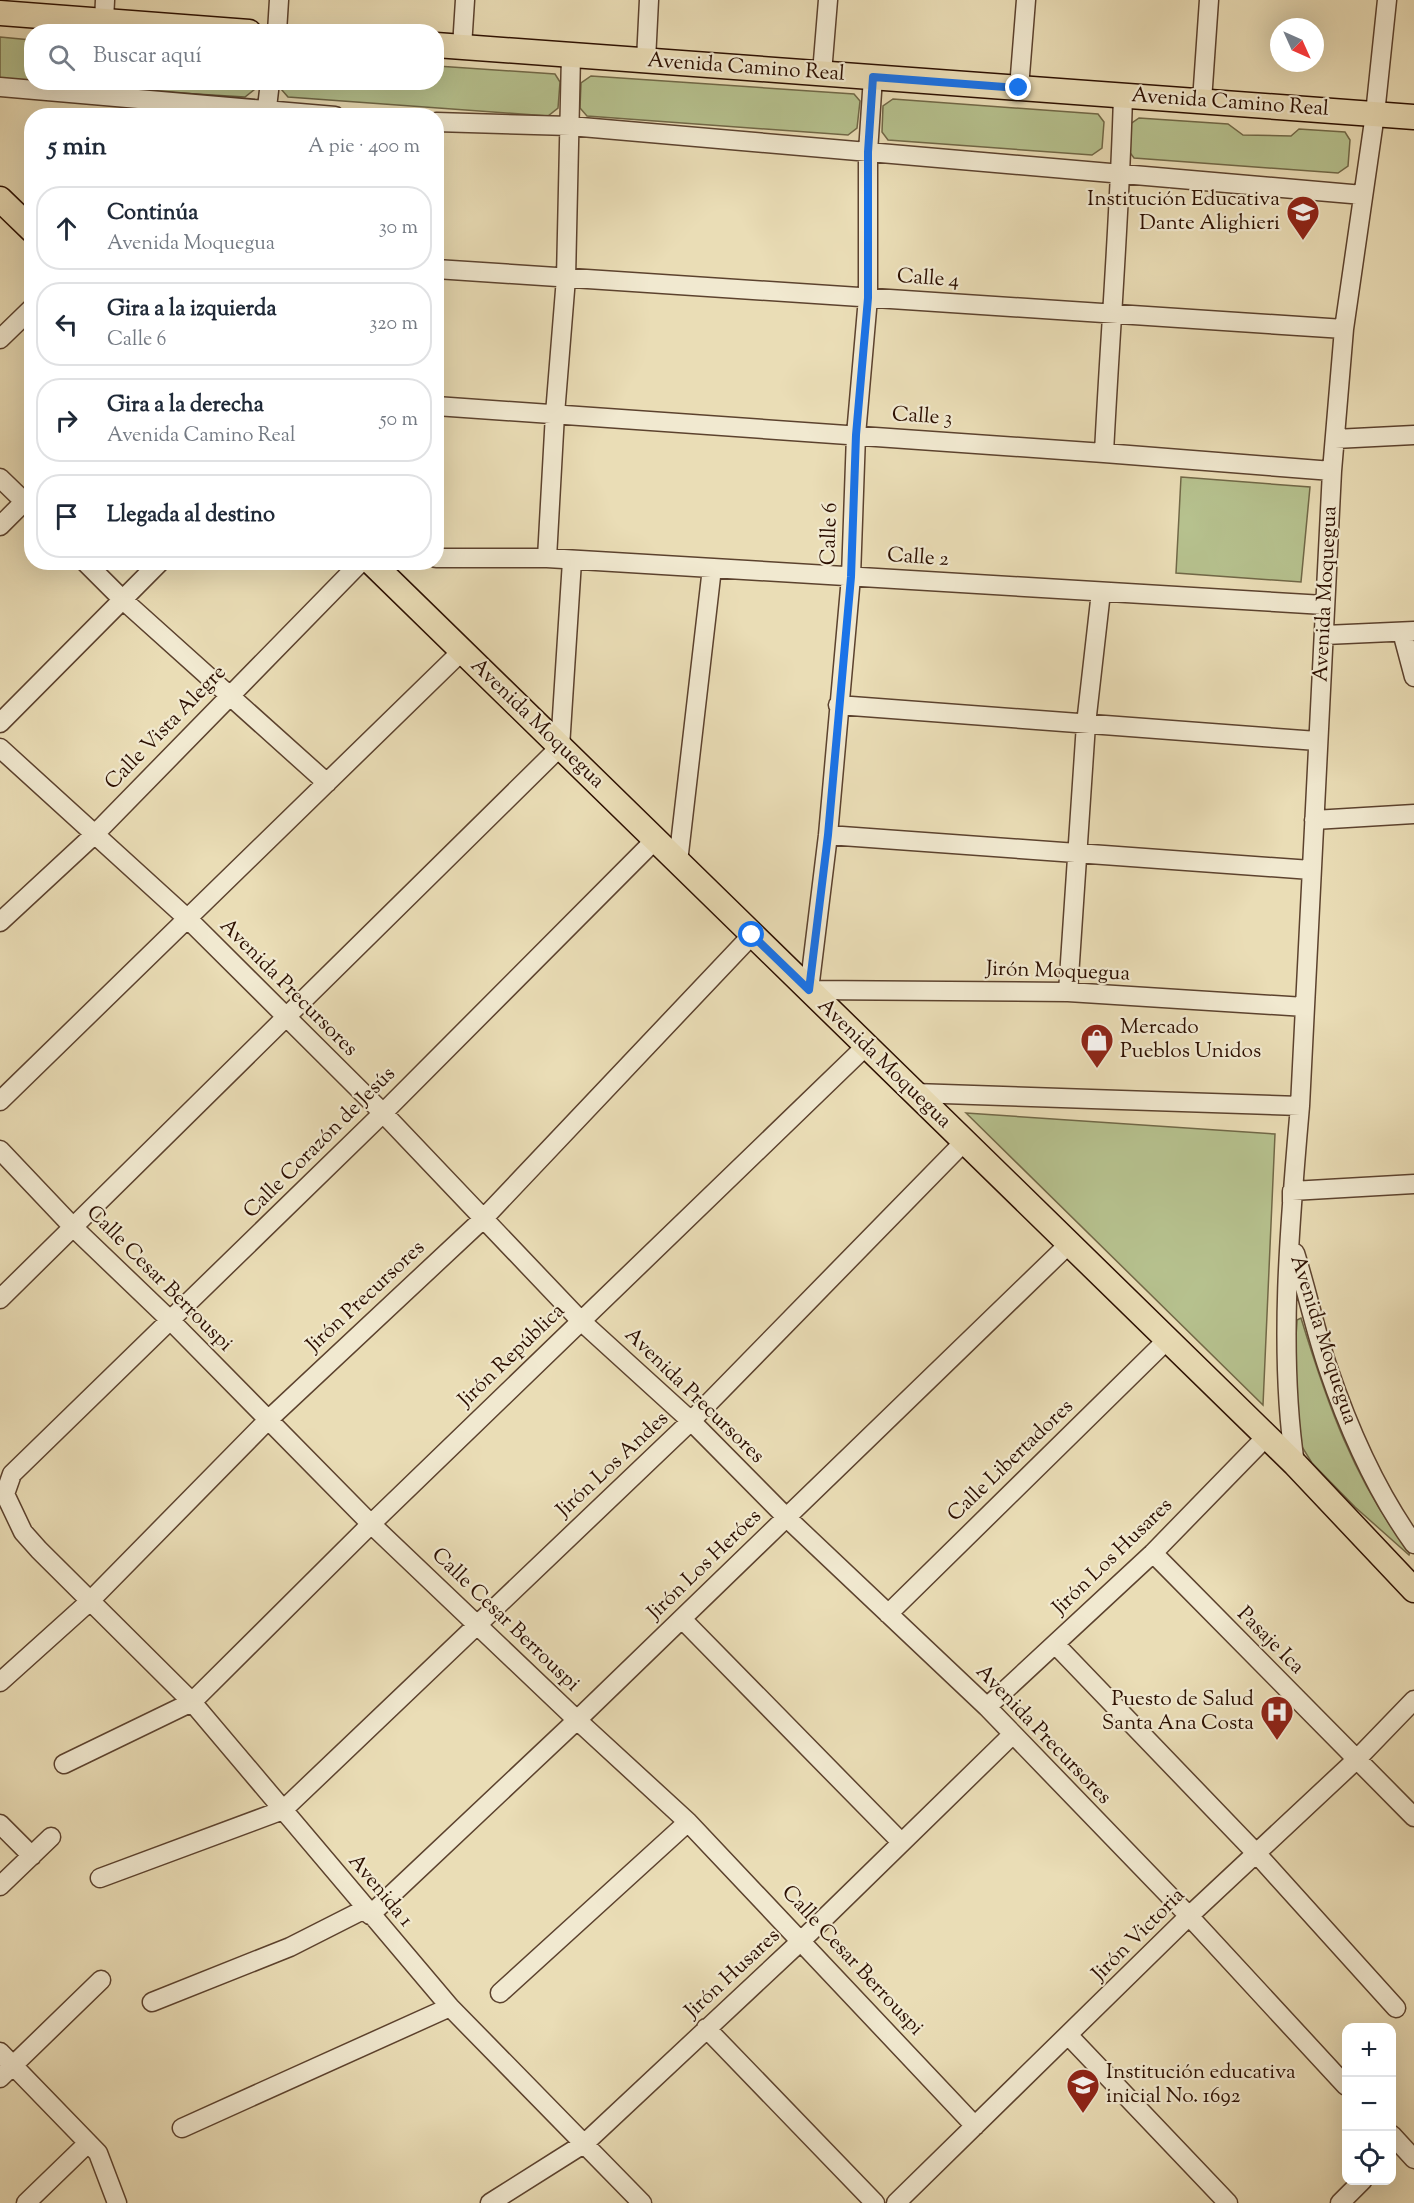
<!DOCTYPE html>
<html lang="es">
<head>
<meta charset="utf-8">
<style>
	body { margin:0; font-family:"Sorts Mill Goudy",serif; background:#f6f6f7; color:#1f2937 }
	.controls { position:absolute; right:18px; bottom:18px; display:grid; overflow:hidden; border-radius:12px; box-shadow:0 6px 24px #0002 }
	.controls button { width:54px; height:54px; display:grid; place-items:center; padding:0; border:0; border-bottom:2px solid #e0e1e3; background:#fff; color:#1f2937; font:30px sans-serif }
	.compass { position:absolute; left:1270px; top:18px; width:54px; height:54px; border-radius:50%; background:#fff; box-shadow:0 6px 24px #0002; rotate:135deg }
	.stop { position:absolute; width:18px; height:18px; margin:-14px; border:4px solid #1a73e8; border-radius:50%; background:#fff }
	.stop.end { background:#1a73e8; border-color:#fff; box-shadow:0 2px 6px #0008 }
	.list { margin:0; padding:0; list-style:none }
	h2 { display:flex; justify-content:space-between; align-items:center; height:78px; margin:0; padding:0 24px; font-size:26px }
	h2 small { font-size:20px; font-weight:400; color:#747a83 }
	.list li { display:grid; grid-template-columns:39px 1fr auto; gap:18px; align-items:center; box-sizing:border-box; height:84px; margin:0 12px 12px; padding:0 12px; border:2px solid #e0e1e3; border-radius:24px }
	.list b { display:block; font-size:22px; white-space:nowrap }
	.list p { margin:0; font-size:20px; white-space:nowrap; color:#747a83 }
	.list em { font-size:20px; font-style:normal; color:#747a83 }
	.icon { flex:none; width:33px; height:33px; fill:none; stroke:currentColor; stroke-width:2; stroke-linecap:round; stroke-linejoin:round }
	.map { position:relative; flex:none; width:1414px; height:2203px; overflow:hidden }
	.search { position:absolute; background:#fff; box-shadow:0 6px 24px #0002; left:24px; top:24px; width:420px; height:66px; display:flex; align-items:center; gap:15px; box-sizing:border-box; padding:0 21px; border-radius:24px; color:#747a83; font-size:22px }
	.panel { position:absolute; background:#fff; box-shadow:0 6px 24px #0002; left:24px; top:108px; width:420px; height:462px; border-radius:24px }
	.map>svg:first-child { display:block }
	.green { fill:#b6c18e; stroke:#716847; stroke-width:1.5 }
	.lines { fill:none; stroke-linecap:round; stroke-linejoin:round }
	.minor-casing { stroke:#5c422e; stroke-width:21 }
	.major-casing { stroke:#2c0f00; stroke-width:27 }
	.minor { stroke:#f1e9d0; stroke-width:18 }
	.major { stroke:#eaddb6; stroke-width:24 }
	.route { stroke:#1a73e8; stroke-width:8 }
	.labels { text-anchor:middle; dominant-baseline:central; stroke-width:4.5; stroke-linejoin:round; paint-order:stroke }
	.street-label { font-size:21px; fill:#2c0f00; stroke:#f1e9d0 }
	.poi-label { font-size:21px; fill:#2c0f00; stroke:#f1e9d0; text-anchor:end }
</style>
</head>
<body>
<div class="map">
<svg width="1414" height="2203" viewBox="0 0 1414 2203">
	<rect width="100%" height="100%" fill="#eaddb6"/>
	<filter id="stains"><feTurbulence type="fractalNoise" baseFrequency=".00333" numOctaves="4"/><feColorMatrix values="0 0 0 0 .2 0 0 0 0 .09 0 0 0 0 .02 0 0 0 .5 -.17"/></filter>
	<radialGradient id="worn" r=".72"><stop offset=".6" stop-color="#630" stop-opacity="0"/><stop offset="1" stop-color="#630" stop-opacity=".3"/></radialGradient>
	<path class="green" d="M0,37L31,40L32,82L256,83L255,89L245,97L0,82Z
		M437,66L555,74L560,82L558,108L548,116L288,97L281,89V82H436Z
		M591,76L854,94L860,101L857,128L848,135L587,116L580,108L581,83Z
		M893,99L1098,114L1104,122L1102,148L1092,155L888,140L882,132L883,106Z
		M1139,118L1228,124L1243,135L1291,136L1299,129L1345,132L1350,140L1348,166L1338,173L1134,158L1128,150L1129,125Z
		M1181,477L1310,487L1301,582L1176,573Z
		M966,1113L1275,1134L1263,1405Z
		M1301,1318C1326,1400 1355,1484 1410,1552L1409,1555L1355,1507L1312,1463L1299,1442L1292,1402L1297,1320Z"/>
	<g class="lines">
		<defs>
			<path id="minor" d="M104,21L105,0
				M277,32L279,0
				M462,47L465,0
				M646,60L649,0
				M822,73L828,0
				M873,77L868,152V298L856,435L851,577L828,835L809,990L1068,992L1305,1007
				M0,87L335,116
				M1019,88L1026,0
				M1202,101L1209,0
				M266,116L270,82
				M436,122L570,126L1363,195
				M436,269L1344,329
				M0,339L32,308
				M436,406L1104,453L1332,471
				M1335,439L1414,435
				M1104,453C1110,333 1120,214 1123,95
				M0,478L31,508
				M0,526L32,494
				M436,558H547L1324,605
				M547,558L555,414L566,278L571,55
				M85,562L122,599L327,783
				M1402,632L1414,677
				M1325,635L1414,631
				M838,705L1317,741
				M0,723L160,562
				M0,748L189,920L383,1113L581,1321L691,1421L786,1517L987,1707L1189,1916L1346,2086
				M1314,820L1414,814
				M828,835L1311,870
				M678,862L712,568
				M0,922L95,834L361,562
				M1068,992L1086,724L1101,592
				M914,1093L1300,1106
				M0,1101L462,651
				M0,1150L74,1228L171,1321L371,1524L577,1720L688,1822L975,2126
				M1292,1202V1191L1414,1184
				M1295,1253C1307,1291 1315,1330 1328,1368C1349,1430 1375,1490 1414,1544
				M0,1299L560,747L572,561
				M1295,1464C1278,1351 1290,1220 1300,1106L1332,471L1344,329L1375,114L1387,0
				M1153,1553L1414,1817
				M888,1614L1167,1340
				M682,1619L901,1842
				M1055,1644L1256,1853L1396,2008
				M0,1682L89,1602L268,1420L483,1219L752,935
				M987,1707L1153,1553L1266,1437
				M64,1764L192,1702L371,1524L866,1046
				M0,1824L32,1856
				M100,1878L283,1810L691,1421L964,1142
				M0,1886L51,1837
				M370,1915L577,1720L1069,1244
				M500,1993L688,1822
				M152,2002L290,1947L365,1909
				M706,2028L875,2203
				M1069,2036L1228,2203
				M0,2052L98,2153L117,2203
				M0,2078L101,1980
				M182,2128L450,2007
				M1392,2135L1414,2159
				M26,2203L88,2143
				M490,2203L585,2143L802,1940L1012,1735
				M642,2203L450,2007L192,1702L39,1550L23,1532L5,1494L12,1474L383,1113L655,840
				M896,2203L1189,1916L1356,1760L1414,1700
				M1340,2203L1363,2180"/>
			<path id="major" d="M0,13L249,32
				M436,45L1414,117
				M0,199L32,230
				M371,562L1295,1464L1414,1590"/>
		</defs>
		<use href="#minor" class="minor-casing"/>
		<use href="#major" class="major-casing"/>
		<use href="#minor" class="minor"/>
		<use href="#major" class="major"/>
	</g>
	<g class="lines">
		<path class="route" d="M752,935L809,990L828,835L851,577L856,435L868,298V152L873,77L1019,88"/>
	</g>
	<defs>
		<symbol id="school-pin" viewBox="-11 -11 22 30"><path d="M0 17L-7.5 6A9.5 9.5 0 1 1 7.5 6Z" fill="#8f2418" stroke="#f1e9d0"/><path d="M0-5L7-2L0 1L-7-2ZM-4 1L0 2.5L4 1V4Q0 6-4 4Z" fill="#fff"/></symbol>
		<symbol id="shop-pin" viewBox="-11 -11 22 30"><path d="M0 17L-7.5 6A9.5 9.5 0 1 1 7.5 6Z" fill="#8f2418" stroke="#f1e9d0"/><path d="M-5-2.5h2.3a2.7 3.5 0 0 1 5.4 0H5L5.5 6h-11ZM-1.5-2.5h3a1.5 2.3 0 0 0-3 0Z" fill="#fff"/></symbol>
		<symbol id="hospital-pin" viewBox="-11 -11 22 30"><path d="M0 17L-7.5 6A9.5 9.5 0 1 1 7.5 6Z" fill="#8f2418" stroke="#f1e9d0"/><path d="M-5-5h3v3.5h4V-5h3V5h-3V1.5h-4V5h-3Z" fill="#fff"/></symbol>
	</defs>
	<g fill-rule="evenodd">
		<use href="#school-pin" x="1284" y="193" width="38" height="52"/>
		<use href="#shop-pin" x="1078" y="1021" width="38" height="52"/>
		<use href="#hospital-pin" x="1258" y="1693" width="38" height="52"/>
		<use href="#school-pin" x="1064" y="2066" width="38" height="52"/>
	</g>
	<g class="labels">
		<g class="street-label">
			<text transform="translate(746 68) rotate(4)">Avenida Camino Real</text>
			<text transform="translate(1230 103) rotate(4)">Avenida Camino Real</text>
			<text transform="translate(928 279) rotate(4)">Calle 4</text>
			<text transform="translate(922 417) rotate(4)">Calle 3</text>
			<text transform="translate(830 534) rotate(-88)">Calle 6</text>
			<text transform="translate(918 558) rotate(4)">Calle 2</text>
			<text transform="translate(1326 594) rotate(-87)">Avenida Moquegua</text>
			<text transform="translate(537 724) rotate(44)">Avenida Moquegua</text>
			<text transform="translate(166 728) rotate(-46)">Calle Vista Alegre</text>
			<text transform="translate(1058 972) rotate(2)">Jirón Moquegua</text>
			<text transform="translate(288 988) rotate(45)">Avenida Precursores</text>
			<text transform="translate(884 1064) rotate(44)">Avenida Moquegua</text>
			<text transform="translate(320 1143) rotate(-45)">Calle Corazón de Jesús</text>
			<text transform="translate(159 1279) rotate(45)">Calle Cesar Berrouspi</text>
			<text transform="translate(366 1297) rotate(-43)">Jirón Precursores</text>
			<text transform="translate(1323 1340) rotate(72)">Avenida Moquegua</text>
			<text transform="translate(512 1356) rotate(-44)">Jirón República</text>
			<text transform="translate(694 1396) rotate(44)">Avenida Precursores</text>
			<text transform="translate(1011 1461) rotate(-44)">Calle Libertadores</text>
			<text transform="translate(613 1465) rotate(-43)">Jirón Los Andes</text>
			<text transform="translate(1113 1557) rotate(-44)">Jirón Los Husares</text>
			<text transform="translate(705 1565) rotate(-44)">Jirón Los Heróes</text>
			<text transform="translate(505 1620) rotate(44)">Calle Cesar Berrouspi</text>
			<text transform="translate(1270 1641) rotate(45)">Pasaje Ica</text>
			<text transform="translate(1043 1735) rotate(46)">Avenida Precursores</text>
			<text transform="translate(380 1891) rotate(50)">Avenida 1</text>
			<text transform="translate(1139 1935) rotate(-45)">Jirón Victoria</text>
			<text transform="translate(852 1961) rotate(47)">Calle Cesar Berrouspi</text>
			<text transform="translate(733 1974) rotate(-43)">Jirón Husares</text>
		</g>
		<g class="poi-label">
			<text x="1280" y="200">Institución Educativa<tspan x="1280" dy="24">Dante Alighieri</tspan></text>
			<text x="1120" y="1028" text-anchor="start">Mercado<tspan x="1120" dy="24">Pueblos Unidos</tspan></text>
			<text x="1254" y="1700">Puesto de Salud<tspan x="1254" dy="24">Santa Ana Costa</tspan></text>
			<text x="1106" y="2073" text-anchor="start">Institución educativa<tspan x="1106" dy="24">inicial No. 1692</tspan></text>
		</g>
	</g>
	<rect width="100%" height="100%" filter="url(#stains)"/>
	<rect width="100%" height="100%" fill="url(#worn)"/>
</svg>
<div class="controls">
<button>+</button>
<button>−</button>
<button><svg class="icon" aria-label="locate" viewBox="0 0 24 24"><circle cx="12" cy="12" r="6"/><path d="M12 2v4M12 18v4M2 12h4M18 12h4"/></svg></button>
</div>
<svg class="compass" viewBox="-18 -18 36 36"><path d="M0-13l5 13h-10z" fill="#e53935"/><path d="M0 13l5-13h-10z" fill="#747a83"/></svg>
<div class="stop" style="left:752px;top:935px"></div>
<div class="stop end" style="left:1019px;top:88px"></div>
<div class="search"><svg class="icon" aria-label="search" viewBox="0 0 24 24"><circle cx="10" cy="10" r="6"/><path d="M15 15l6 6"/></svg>Buscar aquí</div>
<section class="panel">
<h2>5 min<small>A pie · 400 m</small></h2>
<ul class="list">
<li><svg class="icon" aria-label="ahead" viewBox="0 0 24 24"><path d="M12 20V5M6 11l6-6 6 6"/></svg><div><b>Continúa</b><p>Avenida Moquegua</p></div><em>30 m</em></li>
<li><svg class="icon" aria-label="left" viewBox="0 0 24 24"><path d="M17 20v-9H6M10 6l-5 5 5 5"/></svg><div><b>Gira a la izquierda</b><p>Calle 6</p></div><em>320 m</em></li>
<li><svg class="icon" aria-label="right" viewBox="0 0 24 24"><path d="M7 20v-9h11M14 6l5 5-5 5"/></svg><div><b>Gira a la derecha</b><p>Avenida Camino Real</p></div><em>50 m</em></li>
<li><svg class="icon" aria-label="arrive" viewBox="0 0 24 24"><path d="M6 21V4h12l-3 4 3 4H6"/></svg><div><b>Llegada al destino</b></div></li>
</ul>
</section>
</div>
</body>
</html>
